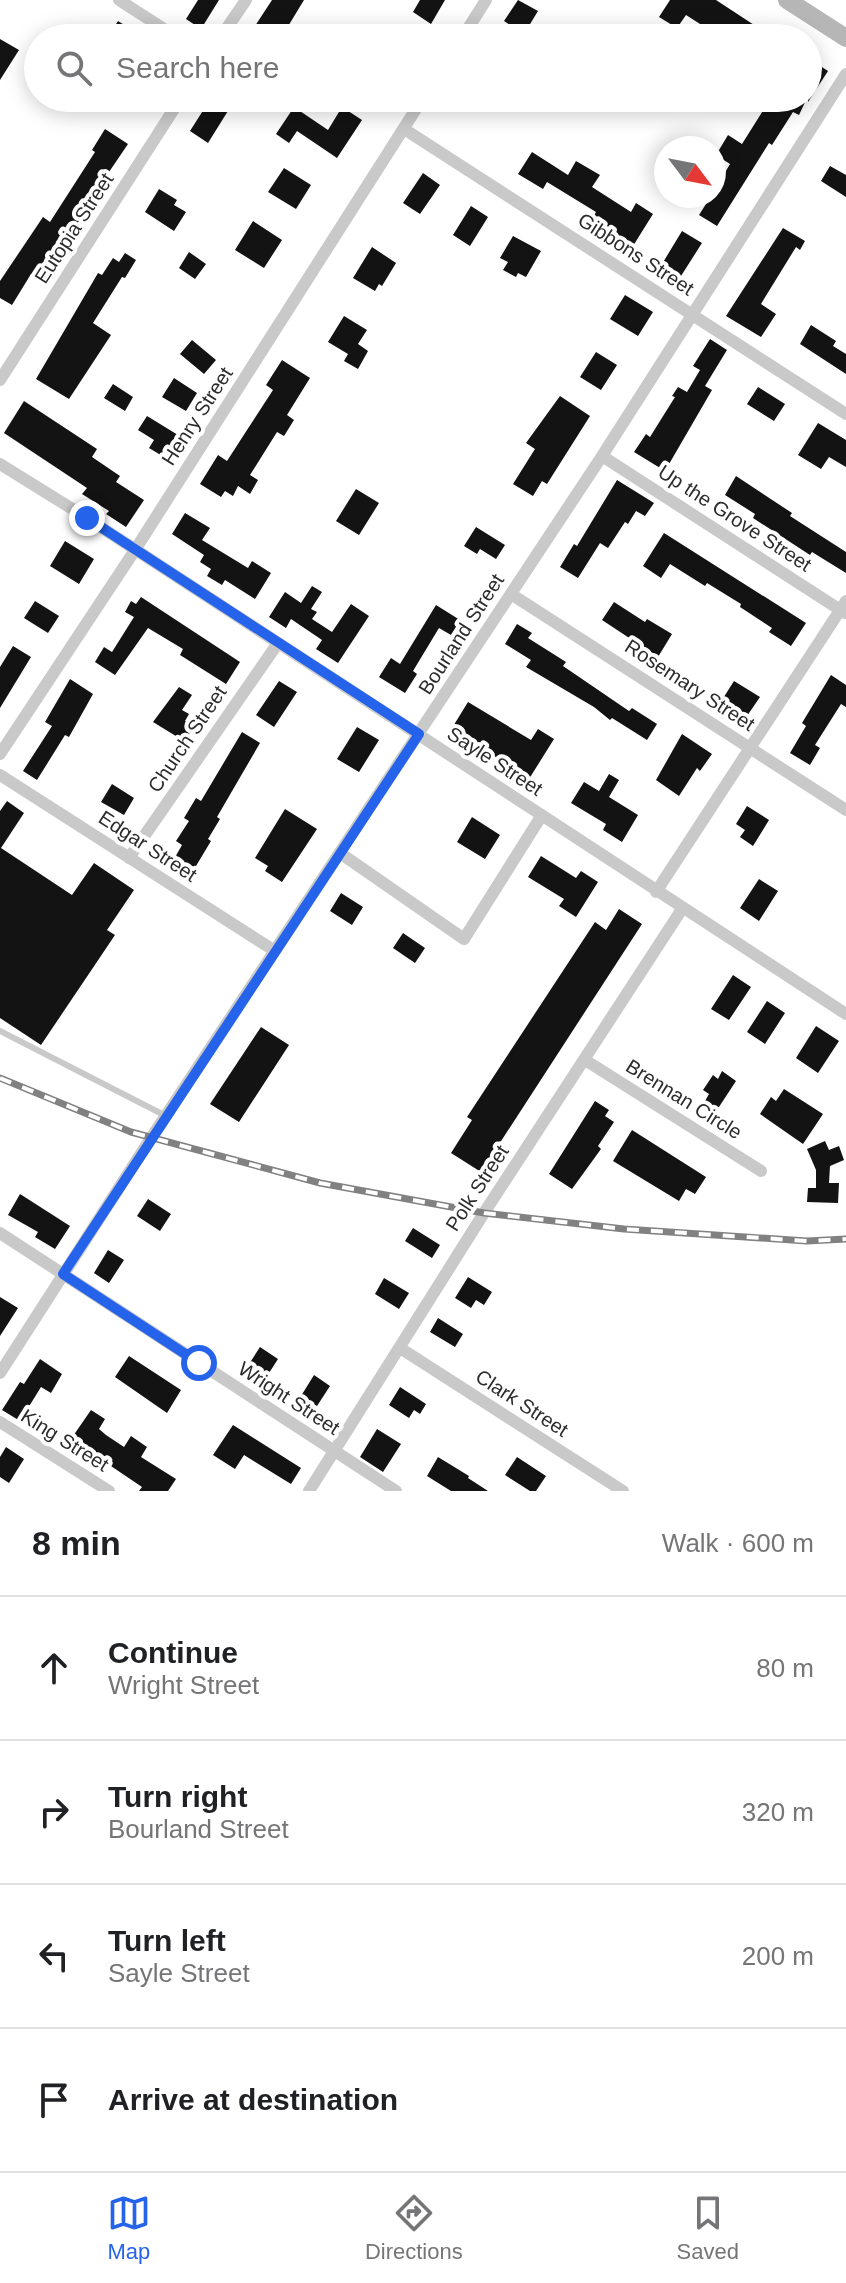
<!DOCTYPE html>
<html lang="en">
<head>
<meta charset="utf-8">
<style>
	body { margin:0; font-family:Helvetica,sans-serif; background:#f2f2f2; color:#202124 }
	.compass { position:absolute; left:654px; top:136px; width:72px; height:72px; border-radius:50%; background:#fff; box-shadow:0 4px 20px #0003; rotate:122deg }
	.stop { position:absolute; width:24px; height:24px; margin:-18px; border:6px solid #2563eb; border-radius:50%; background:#fff }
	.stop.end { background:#2563eb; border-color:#fff; box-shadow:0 2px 8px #0008 }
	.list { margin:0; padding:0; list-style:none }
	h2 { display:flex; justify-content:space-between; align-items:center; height:104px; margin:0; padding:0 32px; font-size:34px }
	h2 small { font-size:26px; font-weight:400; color:#757577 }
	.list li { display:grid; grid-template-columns:52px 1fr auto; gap:24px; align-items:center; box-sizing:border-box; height:144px; padding:0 32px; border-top:2px solid #e0e0e0 }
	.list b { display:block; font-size:30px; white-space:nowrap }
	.list p { margin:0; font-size:26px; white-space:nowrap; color:#757577 }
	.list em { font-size:26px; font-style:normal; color:#757577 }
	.icon { flex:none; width:44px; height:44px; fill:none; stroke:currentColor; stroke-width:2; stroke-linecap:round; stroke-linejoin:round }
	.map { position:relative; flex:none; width:846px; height:1491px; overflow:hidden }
	.search { position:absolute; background:#fff; box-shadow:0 4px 20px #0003; left:24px; right:24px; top:24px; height:88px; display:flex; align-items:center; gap:20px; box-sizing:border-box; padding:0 28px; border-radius:44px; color:#757577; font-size:30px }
	.sheet { height:680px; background:#fff }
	nav { display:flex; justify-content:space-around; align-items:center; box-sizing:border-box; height:112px; border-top:2px solid #e0e0e0; background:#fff; font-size:22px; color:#757577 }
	nav a { display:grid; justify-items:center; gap:4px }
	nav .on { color:#2563eb }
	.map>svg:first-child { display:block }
	.building { fill:#131313 }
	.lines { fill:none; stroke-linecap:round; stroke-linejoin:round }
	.lane { stroke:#c9c9c9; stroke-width:6 }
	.street { stroke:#c9c9c9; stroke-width:12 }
	.secondary { stroke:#b6b6b6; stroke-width:18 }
	.rail-casing { stroke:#818181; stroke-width:7 }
	.rail { stroke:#fff; stroke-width:4; stroke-dasharray:12; stroke-linecap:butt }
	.route { stroke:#2563eb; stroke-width:10 }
	.labels { text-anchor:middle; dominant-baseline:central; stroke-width:8; stroke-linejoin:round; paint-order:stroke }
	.street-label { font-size:20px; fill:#2c2c2c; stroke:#fff }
</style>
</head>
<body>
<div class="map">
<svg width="846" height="1491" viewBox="0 0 846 1491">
	<rect width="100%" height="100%" fill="#fff"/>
	<path class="building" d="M198,0H219L201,29L186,19Z
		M272,0H304L287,28L302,38H266L253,29Z
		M420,0H445L431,24L413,12Z
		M518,0L538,11L524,34L504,21Z
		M670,0H716L774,38H722L686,15L677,28L659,17Z
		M118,21L145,38H107Z
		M0,39L19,50L0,80Z
		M808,58L828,71L808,102Z
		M211,98H236L208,143L190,131Z
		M771,98H807L799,115L793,112L772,145L769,143L717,226L699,215L711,196H714V191L730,164L716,155L728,135L742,144Z
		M294,107L328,130L342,107L362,120L337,158L297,131L289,143L276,134Z
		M105,129L128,144L90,200L95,202L84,220L81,218L40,279L31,274L12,305L0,298V281L43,217L50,222L95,152L92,150Z
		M532,152L568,175L576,161L600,175L592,187L631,212L636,203L653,214L633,246L591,221L596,212L547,182L543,189L518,174Z
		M830,166L846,175V197L821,181Z
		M284,168L311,185L296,209L268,192Z
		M423,173L440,185L420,214L403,203Z
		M159,189L177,200L174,205L186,212L174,231L145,212Z
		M471,206L488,217L470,246L453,235Z
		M253,221L282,240L264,268L235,250Z
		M783,228L805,241L800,250L796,247L761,304L776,314L761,337L726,316Z
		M682,231L702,243L681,276L662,264Z
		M513,236L541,251L526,277L518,273L516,277L503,270L508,262L500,258Z
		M372,247L396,263L382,286L379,284L375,291L353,278Z
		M189,252L206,264L195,279L179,268Z
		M125,253L136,260L125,278L122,277L93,323L111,335L69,399L36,379L98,273L102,275L113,258L119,262Z
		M625,295L653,312L638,336L610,319Z
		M344,316L367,330L358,344L368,351L358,369L344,361L348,354L328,342Z
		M811,325L836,341L833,346L846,354V374L800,344Z
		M710,339L727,350L705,386L712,390L665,471L634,452L646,434L650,437L675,397L672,396L678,387L687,392L700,370L693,366Z
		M192,340L216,360L204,374L180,354Z
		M596,352L617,365L601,390L580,377Z
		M282,360L310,378L287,415L294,420L284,436L277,432L250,475L258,480L250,494L238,486L233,496L225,491L221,497L200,484L218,455L227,461L247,430L273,390L266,385Z
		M174,378L197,393L186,411L162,397Z
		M113,384L133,397L125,411L104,398Z
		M758,387L785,404L774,421L747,404Z
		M560,396L590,416L547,484L542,481L533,496L513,484L535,449L526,443Z
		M24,401L97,449L92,457L120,476L116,482L144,500L126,527L106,514L109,511L82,494L87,488L4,433Z
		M147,416L178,435L164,457L149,448L154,440L138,430Z
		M818,423L846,440V467L829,457L821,469L798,455Z
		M736,476L792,513L790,516L846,552V573L812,552L810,555L753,518L755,514L725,495Z
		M617,480L654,503L645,516L636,511L628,524L625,522L608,548L600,543L578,578L560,567L574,544L577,546Z
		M356,489L379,503L359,535L336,521Z
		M185,513L210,528L202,540L248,568L252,561L271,573L255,599L225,580L222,585L207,576L211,569L200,562L204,555L172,534Z
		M476,527L505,545L496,559L480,549L477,554L464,546Z
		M664,533L806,623L791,646L769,632L772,628L740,607L741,604L707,583L705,586L670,564L661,578L643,566Z
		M65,541L94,559L79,584L50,566Z
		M312,586L322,592L311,609L317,612L312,619L332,632L351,604L369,616L338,663L316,649L322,640L291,619L286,628L269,617L285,592L301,603Z
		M141,597L240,662L226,684L180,655L183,649L148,628L115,675L95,662L104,647L112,652L134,617L125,612L131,601L136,604Z
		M35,601L59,616L48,633L24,618Z
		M614,602L645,622L647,619L672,634L658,657L602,620Z
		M436,605L460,620L451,635L439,628L413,671L417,674L405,693L379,677L391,658L400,664Z
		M517,624L532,633L528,638L566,662L563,666L629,711L632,708L657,724L647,740L612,718L610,720L594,707L526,667L531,660L505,644Z
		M13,646L31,657L0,708V667Z
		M831,675L846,685V707L841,704L815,745L820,748L810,765L790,753L806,726L802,723Z
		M70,679L93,694L69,737L65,735L37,780L23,771L52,726L45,722Z
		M279,681L297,692L274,727L256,715Z
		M734,681L760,697L747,716L722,700Z
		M179,687L192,695L182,710L189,714L185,721L194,727L184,741L153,722Z
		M468,702L531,740L538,729L554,739L529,779L452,728Z
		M357,727L379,740L359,772L337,759Z
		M242,732L260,743L217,817L220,819L208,839L211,841L193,871L174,859L182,845L176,841L189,821L184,818L196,798L201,801Z
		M682,734L712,754L700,771L697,768L679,796L656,780Z
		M609,774L619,780L609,797L638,815L622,842L603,830L606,824L571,803L584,782L599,791Z
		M112,784L134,798L124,815L101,802Z
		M7,801L24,813L1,848L72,895L94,863L134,890L107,930L115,935L41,1045L0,1018V811Z
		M747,806L769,820L753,846L740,837L745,830L736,824Z
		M285,809L317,829L282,882L265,871L268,866L255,858Z
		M472,817L500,835L485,859L457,842Z
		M541,856L576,878L581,871L598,882L576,917L559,906L564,899L528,877Z
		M759,879L778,891L759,921L740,908Z
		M341,893L363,907L352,925L330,911Z
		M619,909L642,924L481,1172L451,1153L472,1120L467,1117L595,922L606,930Z
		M403,933L425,948L415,963L393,948Z
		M733,975L751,987L729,1020L711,1009Z
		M767,1001L785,1013L765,1044L747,1032Z
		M816,1026L839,1041L818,1073L796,1058Z
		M261,1027L289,1045L239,1122L210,1104Z
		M722,1071L736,1081L717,1110L705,1101L709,1094L703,1090L713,1075L718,1079Z
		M784,1089L823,1114L803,1144L760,1114L771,1097L776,1101Z
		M595,1101L609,1110L605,1116L614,1122L598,1146L601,1149L572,1189L549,1174Z
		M632,1130L706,1177L695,1194L686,1189L679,1201L613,1161Z
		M825,1141L829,1150L839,1146L844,1160L830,1166L829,1183H839L838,1203L807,1202L808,1188H816V1170L807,1149Z
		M20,1194L70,1226L55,1249L35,1237L38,1232L8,1215Z
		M148,1199L171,1214L160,1231L137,1216Z
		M413,1228L440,1245L432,1258L405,1241Z
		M108,1250L124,1260L109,1283L94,1273Z
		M468,1277L492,1292L484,1305L476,1300L471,1308L455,1298Z
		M384,1278L409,1293L399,1309L375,1294Z
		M0,1297L18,1308L0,1336Z
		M438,1318L463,1334L455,1347L430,1332Z
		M260,1347L278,1359L260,1387L242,1375Z
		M129,1356L181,1390L167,1413L115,1377Z
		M40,1359L62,1374L51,1393L41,1387L20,1421L2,1410L20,1382L24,1384Z
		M314,1375L330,1386L317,1406L301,1396Z
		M400,1387L426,1404L420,1414L414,1410L409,1418L389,1405Z
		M91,1410L105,1419L99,1429L106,1435L124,1447L131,1436L147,1447L141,1457L176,1479L168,1491H139L142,1487L71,1439Z
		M233,1425L301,1468L291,1484L244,1455L235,1469L213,1455Z
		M377,1429L401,1444L383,1472L360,1457Z
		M6,1447L24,1459L9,1483L0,1477V1457Z
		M438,1457L469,1476L468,1478L488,1491H451L427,1476Z
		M517,1457L546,1476L536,1491H530L505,1475Z"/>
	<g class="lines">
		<path class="lane" d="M0,1031L166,1116"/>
		<path class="street" d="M119,0L178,38
			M220,38L246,0
			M462,38L486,0
			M404,129L846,414
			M0,380L181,98
			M602,456L845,613
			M0,464L87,518L846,1014
			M511,594L846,810
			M0,754L135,550L423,98
			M0,775L275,951
			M340,853L464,939L542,815
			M129,858L278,643
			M656,892L846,601
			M585,1060L761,1171
			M0,1233L396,1491
			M400,1348L623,1491
			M0,1373L151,1138L602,456L846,74
			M0,1422L109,1491
			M309,1491L484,1213L682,909"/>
		<path class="secondary" d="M787,0L846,38"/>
		<defs>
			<path id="rail" d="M0,1078L131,1132L320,1183L484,1213L624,1229L807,1241L846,1239"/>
		</defs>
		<use href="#rail" class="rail-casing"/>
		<use href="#rail" class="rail"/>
	</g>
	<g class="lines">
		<path class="route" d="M87,518L419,734L63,1274L199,1363"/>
	</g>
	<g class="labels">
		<g class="street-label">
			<text transform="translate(74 228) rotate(-57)">Eutopia Street</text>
			<text transform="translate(636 254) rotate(33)">Gibbons Street</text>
			<text transform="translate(197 416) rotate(-57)">Henry Street</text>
			<text transform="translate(735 518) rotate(33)">Up the Grove Street</text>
			<text transform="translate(461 634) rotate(-57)">Bourland Street</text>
			<text transform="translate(690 685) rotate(33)">Rosemary Street</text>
			<text transform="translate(187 739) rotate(-56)">Church Street</text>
			<text transform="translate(495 761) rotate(33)">Sayle Street</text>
			<text transform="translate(148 846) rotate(33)">Edgar Street</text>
			<text transform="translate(684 1099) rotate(32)">Brennan Circle</text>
			<text transform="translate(477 1188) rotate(-57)">Polk Street</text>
			<text transform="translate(289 1398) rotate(33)">Wright Street</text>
			<text transform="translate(522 1403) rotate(33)">Clark Street</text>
			<text transform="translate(65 1440) rotate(32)">King Street</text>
		</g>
	</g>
</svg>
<svg class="compass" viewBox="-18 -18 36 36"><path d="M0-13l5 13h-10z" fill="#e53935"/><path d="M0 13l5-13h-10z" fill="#757577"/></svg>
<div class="stop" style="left:199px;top:1363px"></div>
<div class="stop end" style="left:87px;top:518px"></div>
<div class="search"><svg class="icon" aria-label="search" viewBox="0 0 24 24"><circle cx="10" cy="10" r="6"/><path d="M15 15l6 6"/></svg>Search here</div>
</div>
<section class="sheet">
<h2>8 min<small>Walk · 600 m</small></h2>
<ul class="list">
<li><svg class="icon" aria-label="ahead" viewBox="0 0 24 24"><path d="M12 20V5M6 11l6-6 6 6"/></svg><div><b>Continue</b><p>Wright Street</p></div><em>80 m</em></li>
<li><svg class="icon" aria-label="right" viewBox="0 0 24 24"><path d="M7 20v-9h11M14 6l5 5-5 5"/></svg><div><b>Turn right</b><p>Bourland Street</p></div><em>320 m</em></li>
<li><svg class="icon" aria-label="left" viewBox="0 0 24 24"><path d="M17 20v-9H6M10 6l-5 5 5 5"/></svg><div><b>Turn left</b><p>Sayle Street</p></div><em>200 m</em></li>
<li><svg class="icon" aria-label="arrive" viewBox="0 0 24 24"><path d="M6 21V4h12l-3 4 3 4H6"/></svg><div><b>Arrive at destination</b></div></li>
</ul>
</section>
<nav>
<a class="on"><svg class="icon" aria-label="map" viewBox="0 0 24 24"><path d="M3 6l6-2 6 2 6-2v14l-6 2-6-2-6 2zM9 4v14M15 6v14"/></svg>Map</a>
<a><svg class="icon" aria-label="directions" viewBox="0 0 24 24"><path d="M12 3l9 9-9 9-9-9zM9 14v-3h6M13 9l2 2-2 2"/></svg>Directions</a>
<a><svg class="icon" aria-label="saved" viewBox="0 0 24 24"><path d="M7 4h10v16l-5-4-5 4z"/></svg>Saved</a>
</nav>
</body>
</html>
